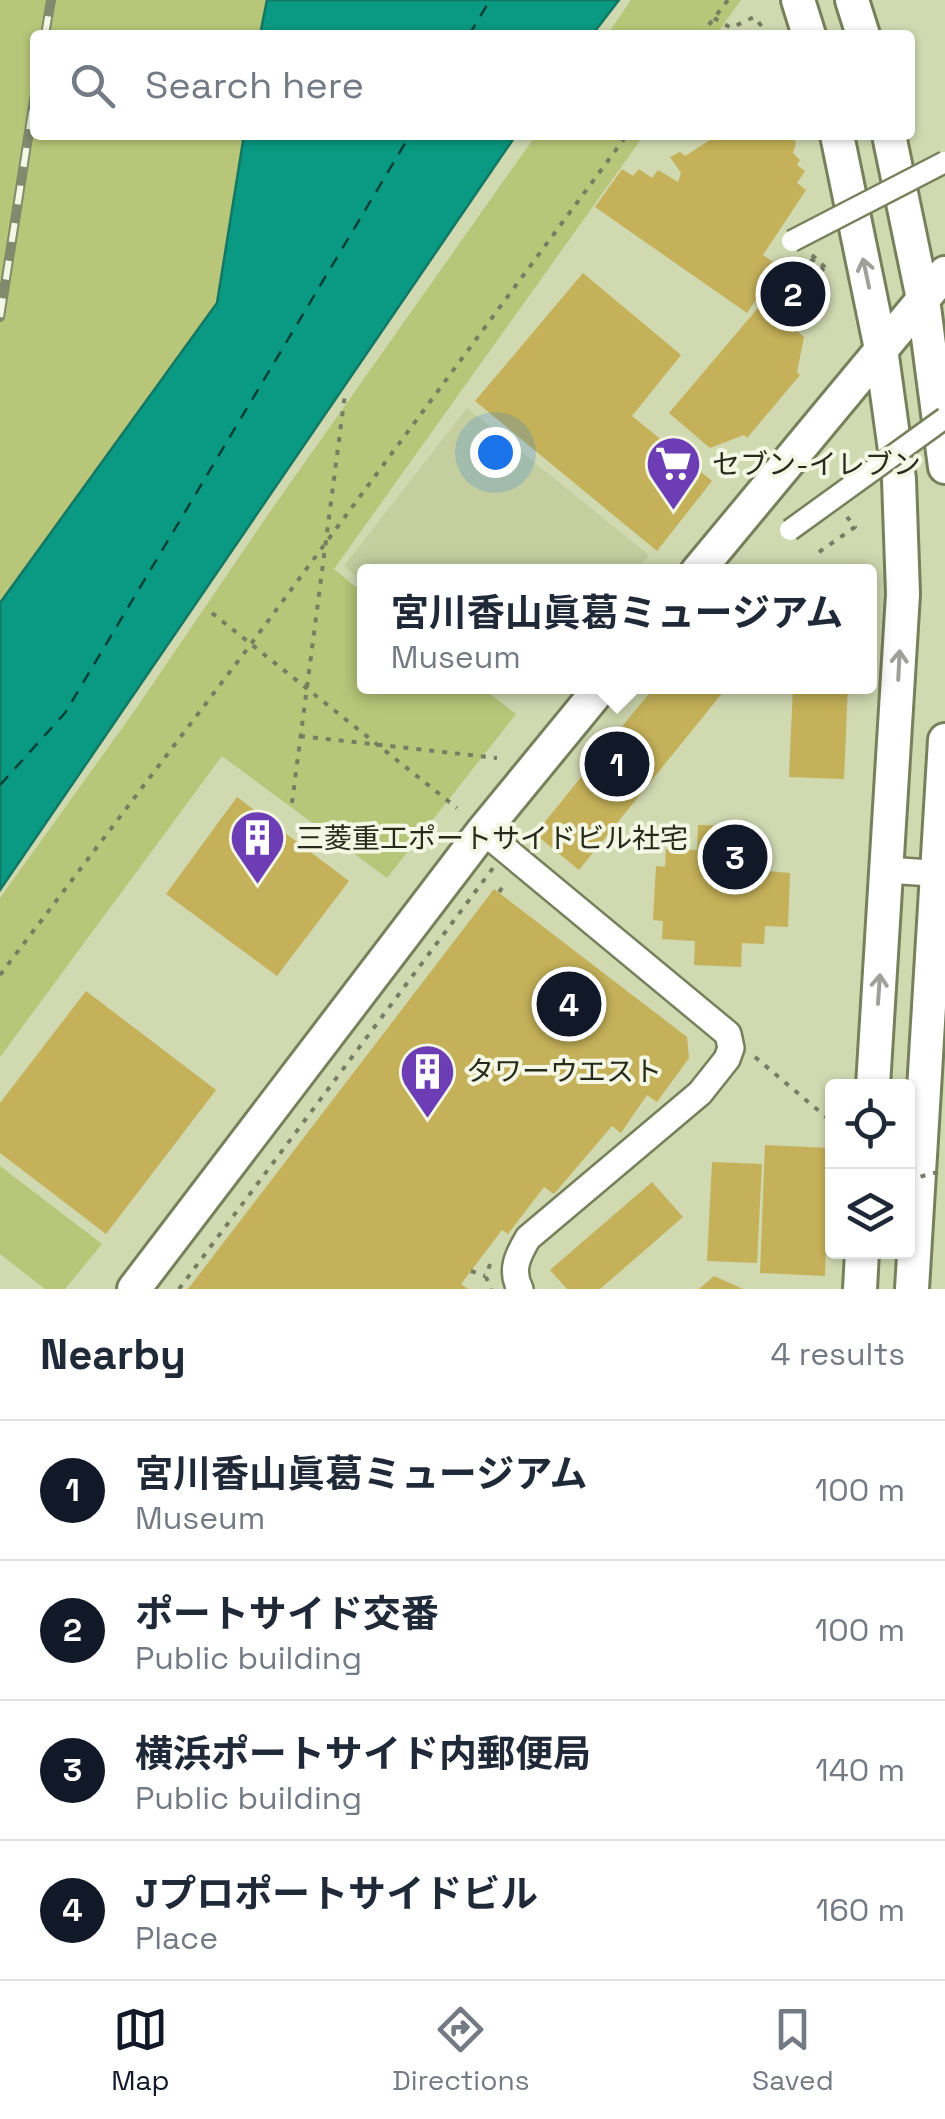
<!DOCTYPE html>
<html lang="en">
<head>
<meta charset="utf-8">
<style>
	body { margin:0; font-family:"Space Grotesk","Noto Sans JP",sans-serif; background:#f6f6f7; color:#1f2937 }
	.controls { position:absolute; right:30px; bottom:30px; display:grid; overflow:hidden; border-radius:10px; box-shadow:0 2px 8px #0004 }
	.controls button { width:90px; height:90px; display:grid; place-items:center; padding:0; border:0; border-bottom:2px solid #e0e1e3; background:#fff; color:#1f2937; font:50px sans-serif }
	.you { position:absolute; left:495px; top:452px; width:35px; height:35px; margin:-25px; border:8px solid #fff; border-radius:50%; background:#1a73e8; box-shadow:0 0 0 15px #1a73e833 }
	.badge { display:grid; place-items:center; width:65px; height:65px; border-radius:50%; background:#111827; color:#fff; font-size:32px; font-weight:700 }
	.pin { position:absolute; translate:-50% -50%; border:5px solid #fff; box-shadow:0 2px 10px #0006 }
	.popup { position:absolute; left:357px; top:564px; width:520px; height:130px; box-sizing:border-box; display:grid; place-content:center; border-radius:10px; background:#fff; filter:drop-shadow(0 2px 8px #0005); font-size:32px; white-space:nowrap; color:#747a83 }
	.popup b { font-size:38px; color:#1f2937 }
	.popup::after { content:''; position:absolute; left:50%; top:100%; margin-left:-20px; border:20px solid transparent; border-top-color:#fff }
	.list { margin:0; padding:0; list-style:none }
	h2 { display:flex; justify-content:space-between; align-items:center; height:130px; margin:0; padding:0 40px; font-size:42px }
	h2 small { font-size:32px; font-weight:400; color:#747a83 }
	.list li { display:grid; grid-template-columns:65px 1fr auto; gap:30px; align-items:center; box-sizing:border-box; height:140px; padding:0 40px; border-top:2px solid #e0e1e3 }
	.list b { display:block; font-size:38px; white-space:nowrap }
	.list p { margin:0; font-size:32px; white-space:nowrap; color:#747a83 }
	.list em { font-size:32px; font-style:normal; color:#747a83 }
	.icon { flex:none; width:55px; height:55px; fill:none; stroke:currentColor; stroke-width:2; stroke-linecap:round; stroke-linejoin:round }
	.map { position:relative; flex:none; width:945px; height:1289px; overflow:hidden }
	.search { position:absolute; background:#fff; box-shadow:0 2px 8px #0004; left:30px; right:30px; top:30px; height:110px; display:flex; align-items:center; gap:25px; box-sizing:border-box; padding:0 35px; border-radius:10px; color:#747a83; font-size:38px }
	.sheet { height:690px; background:#fff }
	nav { display:flex; justify-content:space-around; align-items:center; box-sizing:border-box; height:140px; border-top:2px solid #e0e1e3; background:#fff; font-size:28px; color:#747a83 }
	nav a { display:grid; justify-items:center; gap:5px }
	nav .on { color:#111827 }
	.map>svg:first-child { display:block }
	.built { fill:#c4ce9f }
	.green { fill:#b8c679 }
	.water { fill:#0a9982; stroke:#137863; stroke-width:2.5 }
	.lines { fill:none; stroke-linecap:round; stroke-linejoin:round }
	.ferry { stroke:#0a4036; stroke-width:2.5; stroke-dasharray:12 10; stroke-linecap:butt }
	.building { fill:#c4b159 }
	.minor-casing { stroke:#787f5b; stroke-width:30 }
	.tertiary-casing { stroke:#787f5b; stroke-width:38 }
	.path { stroke:#787d62; stroke-width:4; stroke-dasharray:5 8; stroke-linecap:butt }
	.minor { stroke:#fff; stroke-width:25 }
	.tertiary { stroke:#fff; stroke-width:32 }
	.rail-casing { stroke:#83896c; stroke-width:10 }
	.rail { stroke:#f3f7e3; stroke-width:6; stroke-dasharray:19; stroke-linecap:butt }
	.pedestrian-bridge-casing { stroke:#787f5b; stroke-width:25; stroke-linecap:butt }
	.path-bridge { stroke:#787d62; stroke-width:4; stroke-dasharray:5 8; stroke-linecap:butt }
	.pedestrian-bridge { stroke:#fff; stroke-width:20 }
	.oneway { stroke:#9ea099 }
	.labels { text-anchor:middle; dominant-baseline:central; stroke-width:8; stroke-linejoin:round; paint-order:stroke }
	.poi-label { font-size:28px; fill:#282b1c; stroke:#f3f7e3; text-anchor:start }
</style>
</head>
<body>
<div class="map">
<svg width="945" height="1289" viewBox="0 0 945 1289">
	<rect width="100%" height="100%" fill="#d1d9b1"/>
	<path class="built" d="M467,408L649,555L635,571L364,572V583L344,566Z"/>
	<path class="green" d="M0,0H267L260,35H35V135H244L217,303L0,603Z
		M631,0H741L716,35H607Z
		M536,135H644L334,569L364,594V686L481,687L516,714L387,878L222,756L0,1057V898L133,713L267,516Z
		M0,1166L102,1244L65,1289H45L0,1254Z"/>
	<path class="water" d="M267,0H619L592,35H260Z
		M244,135H516L0,890V603L217,303Z"/>
	<g class="lines">
		<path class="ferry" d="M469,35L490,0
			M0,785L65,713L410,135"/>
	</g>
	<path class="building" d="M720,135H790L796,143L793,153L800,160L797,165L805,171L797,183L806,190L763,255L779,266L747,313L595,207L622,169L633,176L639,169L652,178L658,170L678,182L681,173L670,157L680,152L685,156L713,138L715,141Z
		M583,273L681,355L632,416L712,481L657,551L475,401Z
		M787,280L808,298L798,309L777,291Z
		M763,302L804,337L797,372L800,375L747,438L744,435L710,448L669,413Z
		M655,686H728L579,870L535,834Z
		M793,686H848L844,779L789,777Z
		M237,797L349,881L277,976L166,894Z
		M698,825L745,826L743,852L768,853L767,871L790,873L788,927L765,926L764,944L742,943L741,967L694,965L695,941L662,939L663,921L653,920L656,866L665,867L666,849L697,850Z
		M494,889L687,1037L689,1058L657,1102L647,1095L621,1133L612,1126L554,1194L544,1187L508,1234L502,1230L461,1284L468,1289H188Z
		M86,991L216,1090L106,1234L0,1153V1103Z
		M765,1145L829,1148L825,1276L760,1273Z
		M712,1162L762,1164L757,1263L707,1261Z
		M652,1182L683,1217L600,1289H567L550,1270Z
		M714,1276L743,1289H699Z"/>
	<g class="lines">
		<defs>
			<path id="minor" d="M483,831L728,1034L731,1048L727,1059L700,1093L528,1238C518,1255 510,1270 520,1289
				M887,870L945,874"/>
			<path id="tertiary" d="M798,0L809,35
				M852,0L863,35
				M837,135L881,349L899,479L903,594L873,1086
				M889,135L923,299L945,467
				M697,572L945,273
				M134,1289L483,831L602,686
				M860,1289L862,1252
				M912,1289L945,740"/>
		</defs>
		<use href="#minor" class="minor-casing"/>
		<use href="#tertiary" class="tertiary-casing"/>
		<path class="path" d="M714,18L731,28L754,17L769,35
			M701,35L728,0
			M812,255L830,272
			M802,260L800,262L818,279L825,272L808,256
			M819,552L855,527L847,517
			M212,613L457,808
			M300,736L497,758
			M292,803L345,394
			M499,892L506,883
			M0,975L251,644L627,135
			M755,1057L832,1122
			M490,1264L486,1277L491,1289
			M471,1271L485,1276
			M179,1289L493,868"/>
		<use href="#minor" class="minor"/>
		<use href="#tertiary" class="tertiary"/>
		<defs>
			<path id="rail" d="M45,35L51,0
				M0,317L35,93"/>
		</defs>
		<use href="#rail" class="rail-casing"/>
		<use href="#rail" class="rail"/>
		<defs>
			<path id="pedestrian-bridge" d="M792,241L945,162
				M790,530L945,418"/>
		</defs>
		<use href="#pedestrian-bridge" class="pedestrian-bridge-casing"/>
		<path class="path-bridge" d="M908,1180L945,1170"/>
		<use href="#pedestrian-bridge" class="pedestrian-bridge"/>
	</g>
	<defs><path id="oneway-shaft" d="M-6 0H5M1.5-3L5.5 0L1.5 3" fill="none" stroke-width="1.6" stroke-linecap="round" stroke-linejoin="round" transform="scale(2.5)"/></defs>
	<g class="oneway">
		<use href="#oneway-shaft" transform="translate(866 273) rotate(-102)"/>
		<use href="#oneway-shaft" transform="translate(899 665) rotate(-87)"/>
		<use href="#oneway-shaft" transform="translate(879 989) rotate(-86)"/>
	</g>
	<defs>
		<symbol id="supermarket-pin" viewBox="-11 -11 22 30"><path d="M0 17L-7.5 6A9.5 9.5 0 1 1 7.5 6Z" fill="#6c3db5" stroke="#f3f7e3"/><path d="M-6-5.5h2.5l.6 2H6L4.5 2H-2.5L-4.4-4H-6ZM-1.5 3.2a1.3 1.3 0 1 0 .1 0ZM3 3.2a1.3 1.3 0 1 0 .1 0Z" fill="#fff"/></symbol>
		<symbol id="building-pin" viewBox="-11 -11 22 30"><path d="M0 17L-7.5 6A9.5 9.5 0 1 1 7.5 6Z" fill="#6c3db5" stroke="#f3f7e3"/><path d="M-4-6H4V6H1V3H-1V6H-4ZM-2.5-4.3h1.7v1.8h-1.7ZM.8-4.3h1.7v1.8H.8ZM-2.5-1h1.7V.8h-1.7ZM.8-1h1.7V.8H.8Z" fill="#fff"/></symbol>
	</defs>
	<g fill-rule="evenodd">
		<use href="#supermarket-pin" x="642" y="432" width="63" height="86"/>
		<use href="#building-pin" x="226" y="806" width="63" height="86"/>
		<use href="#building-pin" x="396" y="1040" width="63" height="86"/>
	</g>
	<g class="labels">
		<g class="poi-label">
			<text x="712" y="464">セブン-イレブン</text>
			<text x="296" y="838">三菱重工ポートサイドビル社宅</text>
			<text x="466" y="1071">タワーウエスト</text>
		</g>
	</g>
</svg>
<div class="controls">
<button><svg class="icon" aria-label="locate" viewBox="0 0 24 24"><circle cx="12" cy="12" r="6"/><path d="M12 2v4M12 18v4M2 12h4M18 12h4"/></svg></button>
<button><svg class="icon" aria-label="layers" viewBox="0 0 24 24"><path d="M12 4l9 5-9 5-9-5zM3 14l9 5 9-5"/></svg></button>
</div>
<div class="you"></div>
<div class="pin badge" style="left:617px;top:764px">1</div>
<div class="popup"><b>宮川香山眞葛ミュージアム</b>Museum</div>
<div class="pin badge" style="left:793px;top:294px">2</div>
<div class="pin badge" style="left:735px;top:857px">3</div>
<div class="pin badge" style="left:569px;top:1004px">4</div>
<div class="search"><svg class="icon" aria-label="search" viewBox="0 0 24 24"><circle cx="10" cy="10" r="6"/><path d="M15 15l6 6"/></svg>Search here</div>
</div>
<section class="sheet">
<h2>Nearby<small>4 results</small></h2>
<ul class="list">
<li><span class="badge">1</span><div><b>宮川香山眞葛ミュージアム</b><p>Museum</p></div><em>100 m</em></li>
<li><span class="badge">2</span><div><b>ポートサイド交番</b><p>Public building</p></div><em>100 m</em></li>
<li><span class="badge">3</span><div><b>横浜ポートサイド内郵便局</b><p>Public building</p></div><em>140 m</em></li>
<li><span class="badge">4</span><div><b>Jプロポートサイドビル</b><p>Place</p></div><em>160 m</em></li>
</ul>
</section>
<nav>
<a class="on"><svg class="icon" aria-label="map" viewBox="0 0 24 24"><path d="M3 6l6-2 6 2 6-2v14l-6 2-6-2-6 2zM9 4v14M15 6v14"/></svg>Map</a>
<a><svg class="icon" aria-label="directions" viewBox="0 0 24 24"><path d="M12 3l9 9-9 9-9-9zM9 14v-3h6M13 9l2 2-2 2"/></svg>Directions</a>
<a><svg class="icon" aria-label="saved" viewBox="0 0 24 24"><path d="M7 4h10v16l-5-4-5 4z"/></svg>Saved</a>
</nav>
</body>
</html>
